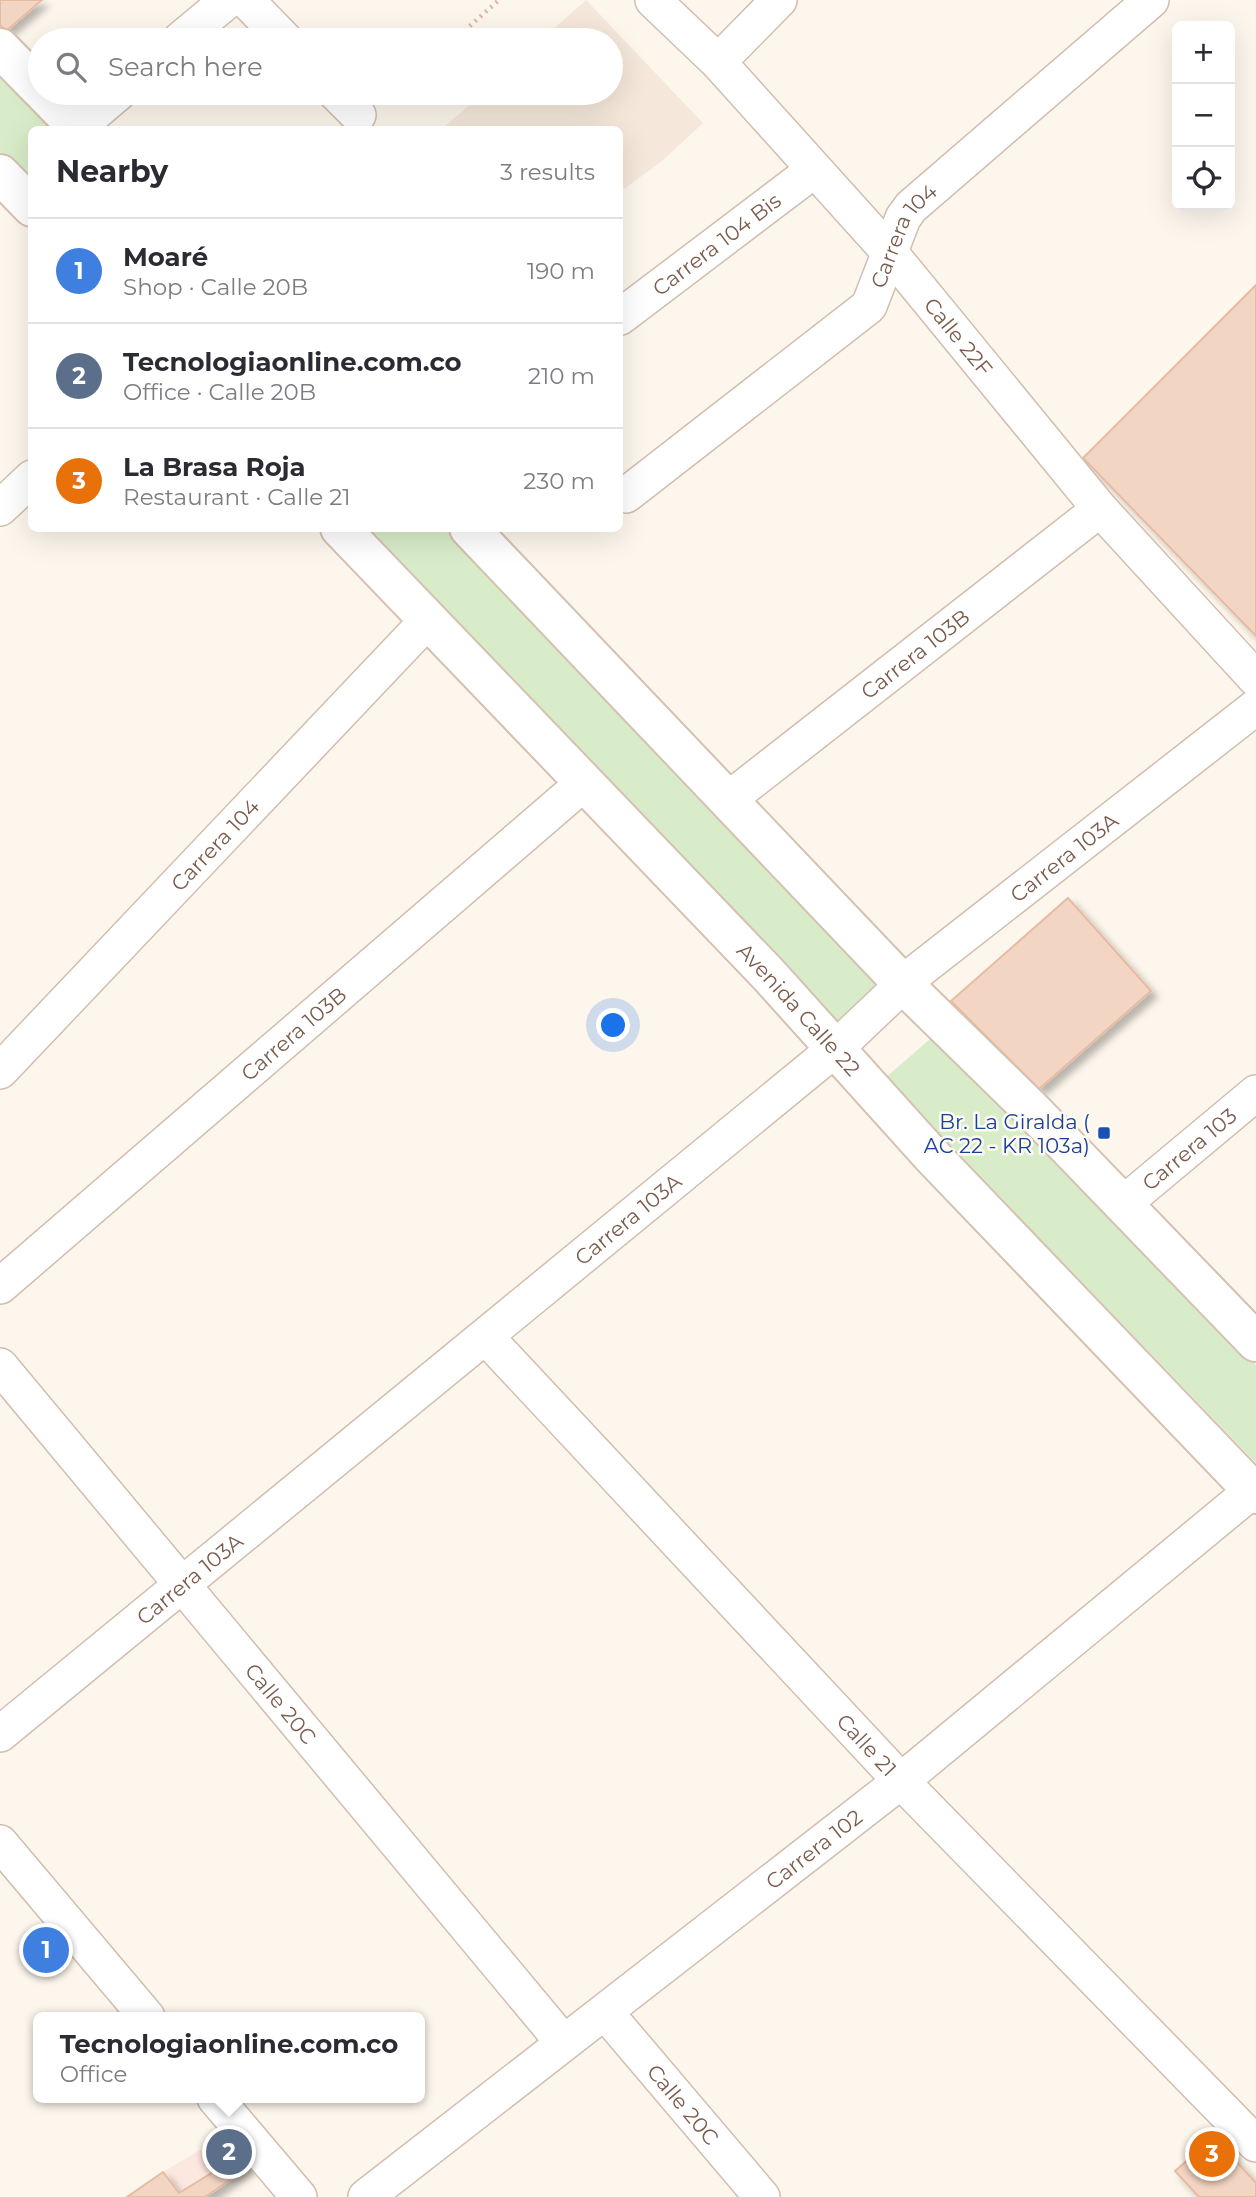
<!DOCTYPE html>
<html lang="en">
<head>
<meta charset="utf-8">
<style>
	body { margin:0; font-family:Montserrat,sans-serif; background:#f7f7f7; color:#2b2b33 }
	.controls { position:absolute; right:21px; top:21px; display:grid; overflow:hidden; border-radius:10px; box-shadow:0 7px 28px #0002 }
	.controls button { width:63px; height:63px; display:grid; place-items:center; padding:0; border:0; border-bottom:2px solid #e1e1e2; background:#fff; color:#2b2b33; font:35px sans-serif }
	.you { position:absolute; left:614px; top:1026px; width:24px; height:24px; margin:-18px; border:5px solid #fff; border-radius:50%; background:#1a73e8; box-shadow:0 0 0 10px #1a73e833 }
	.badge { display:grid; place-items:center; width:46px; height:46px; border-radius:50%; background:#1a73e8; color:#fff; font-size:23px; font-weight:700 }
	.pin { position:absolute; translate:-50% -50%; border:4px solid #fff; box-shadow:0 2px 7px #0006 }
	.popup { position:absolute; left:33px; top:2012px; width:392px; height:91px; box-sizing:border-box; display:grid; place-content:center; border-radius:10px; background:#fff; filter:drop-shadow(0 2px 5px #0005); font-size:23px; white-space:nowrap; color:#7c7c81 }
	.popup b { font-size:26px; color:#2b2b33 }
	.popup::after { content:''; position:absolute; left:50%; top:100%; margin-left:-14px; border:14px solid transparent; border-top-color:#fff }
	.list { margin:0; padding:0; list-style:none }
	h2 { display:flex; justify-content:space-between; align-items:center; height:91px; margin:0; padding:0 28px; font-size:30px }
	h2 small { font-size:23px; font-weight:400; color:#7c7c81 }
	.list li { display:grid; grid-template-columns:46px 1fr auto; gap:21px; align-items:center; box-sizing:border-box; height:105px; padding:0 28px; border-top:2px solid #e1e1e2 }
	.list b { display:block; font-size:26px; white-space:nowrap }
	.list p { margin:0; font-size:23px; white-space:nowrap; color:#7c7c81 }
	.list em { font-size:23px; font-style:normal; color:#7c7c81 }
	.icon { flex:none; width:38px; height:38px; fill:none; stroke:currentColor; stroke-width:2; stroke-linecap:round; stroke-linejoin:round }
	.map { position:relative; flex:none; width:1256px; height:2197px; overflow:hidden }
	.search { position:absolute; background:#fff; box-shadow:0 7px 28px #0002; left:28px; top:28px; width:595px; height:77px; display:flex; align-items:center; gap:18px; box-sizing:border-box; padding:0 24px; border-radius:38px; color:#7c7c81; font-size:26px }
	.panel { position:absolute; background:#fff; box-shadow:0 7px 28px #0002; left:28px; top:126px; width:595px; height:406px; border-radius:10px }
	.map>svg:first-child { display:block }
	.residential { fill:#f5e8da }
	.commercial { fill:#fde8e0 }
	.green { fill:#d8ecc9 }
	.building { fill:#f3d5c3; stroke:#e6bba3; stroke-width:2; filter:url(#shadow) }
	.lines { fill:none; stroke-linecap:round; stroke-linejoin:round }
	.street-casing { stroke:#d1beb0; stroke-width:38 }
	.secondary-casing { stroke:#d6c0b0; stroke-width:42 }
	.path { stroke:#d9b8a5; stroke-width:4.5; stroke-dasharray:2 5; stroke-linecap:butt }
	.street { stroke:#fff; stroke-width:35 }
	.secondary { stroke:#fff; stroke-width:38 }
	.transit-dot { fill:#1a4fb4; stroke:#fffaf3; stroke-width:2.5 }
	.labels { text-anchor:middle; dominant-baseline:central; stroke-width:5; stroke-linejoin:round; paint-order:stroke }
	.street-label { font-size:21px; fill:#7a5c4d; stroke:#fffaf3 }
	.transit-label { font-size:21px; fill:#164399; stroke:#fffaf3; text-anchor:end }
</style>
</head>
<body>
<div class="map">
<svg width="1256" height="2197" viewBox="0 0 1256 2197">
	<defs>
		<filter id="shadow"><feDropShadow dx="6" dy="6" stdDeviation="3.5" flood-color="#0004"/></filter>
	</defs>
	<rect width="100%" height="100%" fill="#fdf6ec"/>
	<path class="residential" d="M586,0L703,123L662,161L620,192V130L442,129L483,93H611V40H541Z"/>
	<path class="commercial" d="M227,2134L244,2153L179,2193L163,2172Z"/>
	<path class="green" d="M0,72L55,129L32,130L31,185L0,153Z
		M367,529H444L886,984L837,1027Z
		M936,1034L1256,1365V1463L885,1078Z"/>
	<path class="building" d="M0,0H42L6,31L0,25Z
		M1256,285V636L1083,458Z
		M1068,898L1151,991L1039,1089L951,1001Z
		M1214,2137L1256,2183V2197H1199L1175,2171Z
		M244,2153L252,2165L205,2197H127L163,2172L179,2193Z"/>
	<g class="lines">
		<defs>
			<g id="street">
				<path d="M246,0L285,40"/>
				<path id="s1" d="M653,0L718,62L891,254L1100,509L1256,679"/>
				<path d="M180,40L228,0"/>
				<path d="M718,62L779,0"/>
				<path d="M336,93L358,115"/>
				<path d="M78,127L118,93"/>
				<path id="s2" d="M620,317L814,170"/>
				<path id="s3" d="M626,495L869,306L903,218L911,207L1151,0"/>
				<path d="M0,508L32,478"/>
				<path id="s4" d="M729,799L1100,509"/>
				<path id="s5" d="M0,1071L428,620"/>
				<path id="s6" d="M1123,1204L1256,1093"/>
				<path id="s7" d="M0,1286L585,782"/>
				<path id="s8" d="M486,1337L901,1781L1256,2144"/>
				<path id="s9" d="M0,1366L563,2042"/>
				<path id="s10" d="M0,1734L835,1049L913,975L1256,707"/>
				<path d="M0,1843L147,2017"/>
				<path id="s11" d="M605,2012L762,2197"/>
				<path d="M215,2098L299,2197"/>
				<path id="s12" d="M366,2197L901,1781L1253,1490"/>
			</g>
			<g id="secondary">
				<path d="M0,48L40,89"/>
				<path d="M44,93L80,130"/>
				<path d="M0,174L32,207"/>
				<path id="s13" d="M340,528L768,974L931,1155L1256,1494"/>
				<path d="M469,528L903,984L1033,1111L1256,1342"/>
			</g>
		</defs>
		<use href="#street" class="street-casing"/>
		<use href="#secondary" class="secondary-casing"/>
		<path class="path" d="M454,40L499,0"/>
		<use href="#street" class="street"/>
		<use href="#secondary" class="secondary"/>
	</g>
	<rect class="transit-dot" x="1097" y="1126" width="14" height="14" rx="3.5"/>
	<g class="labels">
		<g class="street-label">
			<text stroke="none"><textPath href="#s3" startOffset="387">Carrera 104</textPath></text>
			<text stroke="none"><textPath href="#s2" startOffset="121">Carrera 104 Bis</textPath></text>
			<text stroke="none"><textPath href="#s1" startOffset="455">Calle 22F</textPath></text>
			<text stroke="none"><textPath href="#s4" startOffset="236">Carrera 103B</textPath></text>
			<text stroke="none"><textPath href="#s5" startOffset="312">Carrera 104</textPath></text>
			<text stroke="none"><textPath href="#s10" startOffset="1379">Carrera 103A</textPath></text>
			<text stroke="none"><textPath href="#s13" startOffset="665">Avenida Calle 22</textPath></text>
			<text stroke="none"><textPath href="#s7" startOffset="387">Carrera 103B</textPath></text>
			<text stroke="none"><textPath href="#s6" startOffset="86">Carrera 103</textPath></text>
			<text stroke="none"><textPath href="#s10" startOffset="812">Carrera 103A</textPath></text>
			<text stroke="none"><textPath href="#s10" startOffset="245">Carrera 103A</textPath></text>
			<text stroke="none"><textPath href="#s9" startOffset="439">Calle 20C</textPath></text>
			<text stroke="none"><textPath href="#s8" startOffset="558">Calle 21</textPath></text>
			<text stroke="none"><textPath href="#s12" startOffset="567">Carrera 102</textPath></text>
			<text stroke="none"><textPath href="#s11" startOffset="121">Calle 20C</textPath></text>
		</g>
		<g class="transit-label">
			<text x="1090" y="1121">Br. La Giralda (<tspan x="1090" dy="24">AC 22 - KR 103a)</tspan></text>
		</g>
	</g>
</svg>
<div class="controls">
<button>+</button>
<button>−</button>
<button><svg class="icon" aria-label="locate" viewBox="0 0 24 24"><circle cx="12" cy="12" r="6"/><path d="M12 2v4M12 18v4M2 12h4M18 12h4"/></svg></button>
</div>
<div class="you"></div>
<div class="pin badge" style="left:46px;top:1950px;background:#3f7fe0">1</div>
<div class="pin badge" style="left:229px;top:2152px;background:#5c6f8a">2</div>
<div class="popup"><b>Tecnologiaonline.com.co</b>Office</div>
<div class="pin badge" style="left:1212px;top:2154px;background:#e8710a">3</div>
<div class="search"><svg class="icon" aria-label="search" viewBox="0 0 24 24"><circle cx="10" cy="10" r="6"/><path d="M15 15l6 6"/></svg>Search here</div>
<section class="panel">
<h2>Nearby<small>3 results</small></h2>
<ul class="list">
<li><span class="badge" style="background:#3f7fe0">1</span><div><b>Moaré</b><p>Shop · Calle 20B</p></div><em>190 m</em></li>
<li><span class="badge" style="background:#5c6f8a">2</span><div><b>Tecnologiaonline.com.co</b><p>Office · Calle 20B</p></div><em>210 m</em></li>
<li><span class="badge" style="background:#e8710a">3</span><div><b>La Brasa Roja</b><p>Restaurant · Calle 21</p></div><em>230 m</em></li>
</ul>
</section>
</div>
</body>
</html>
